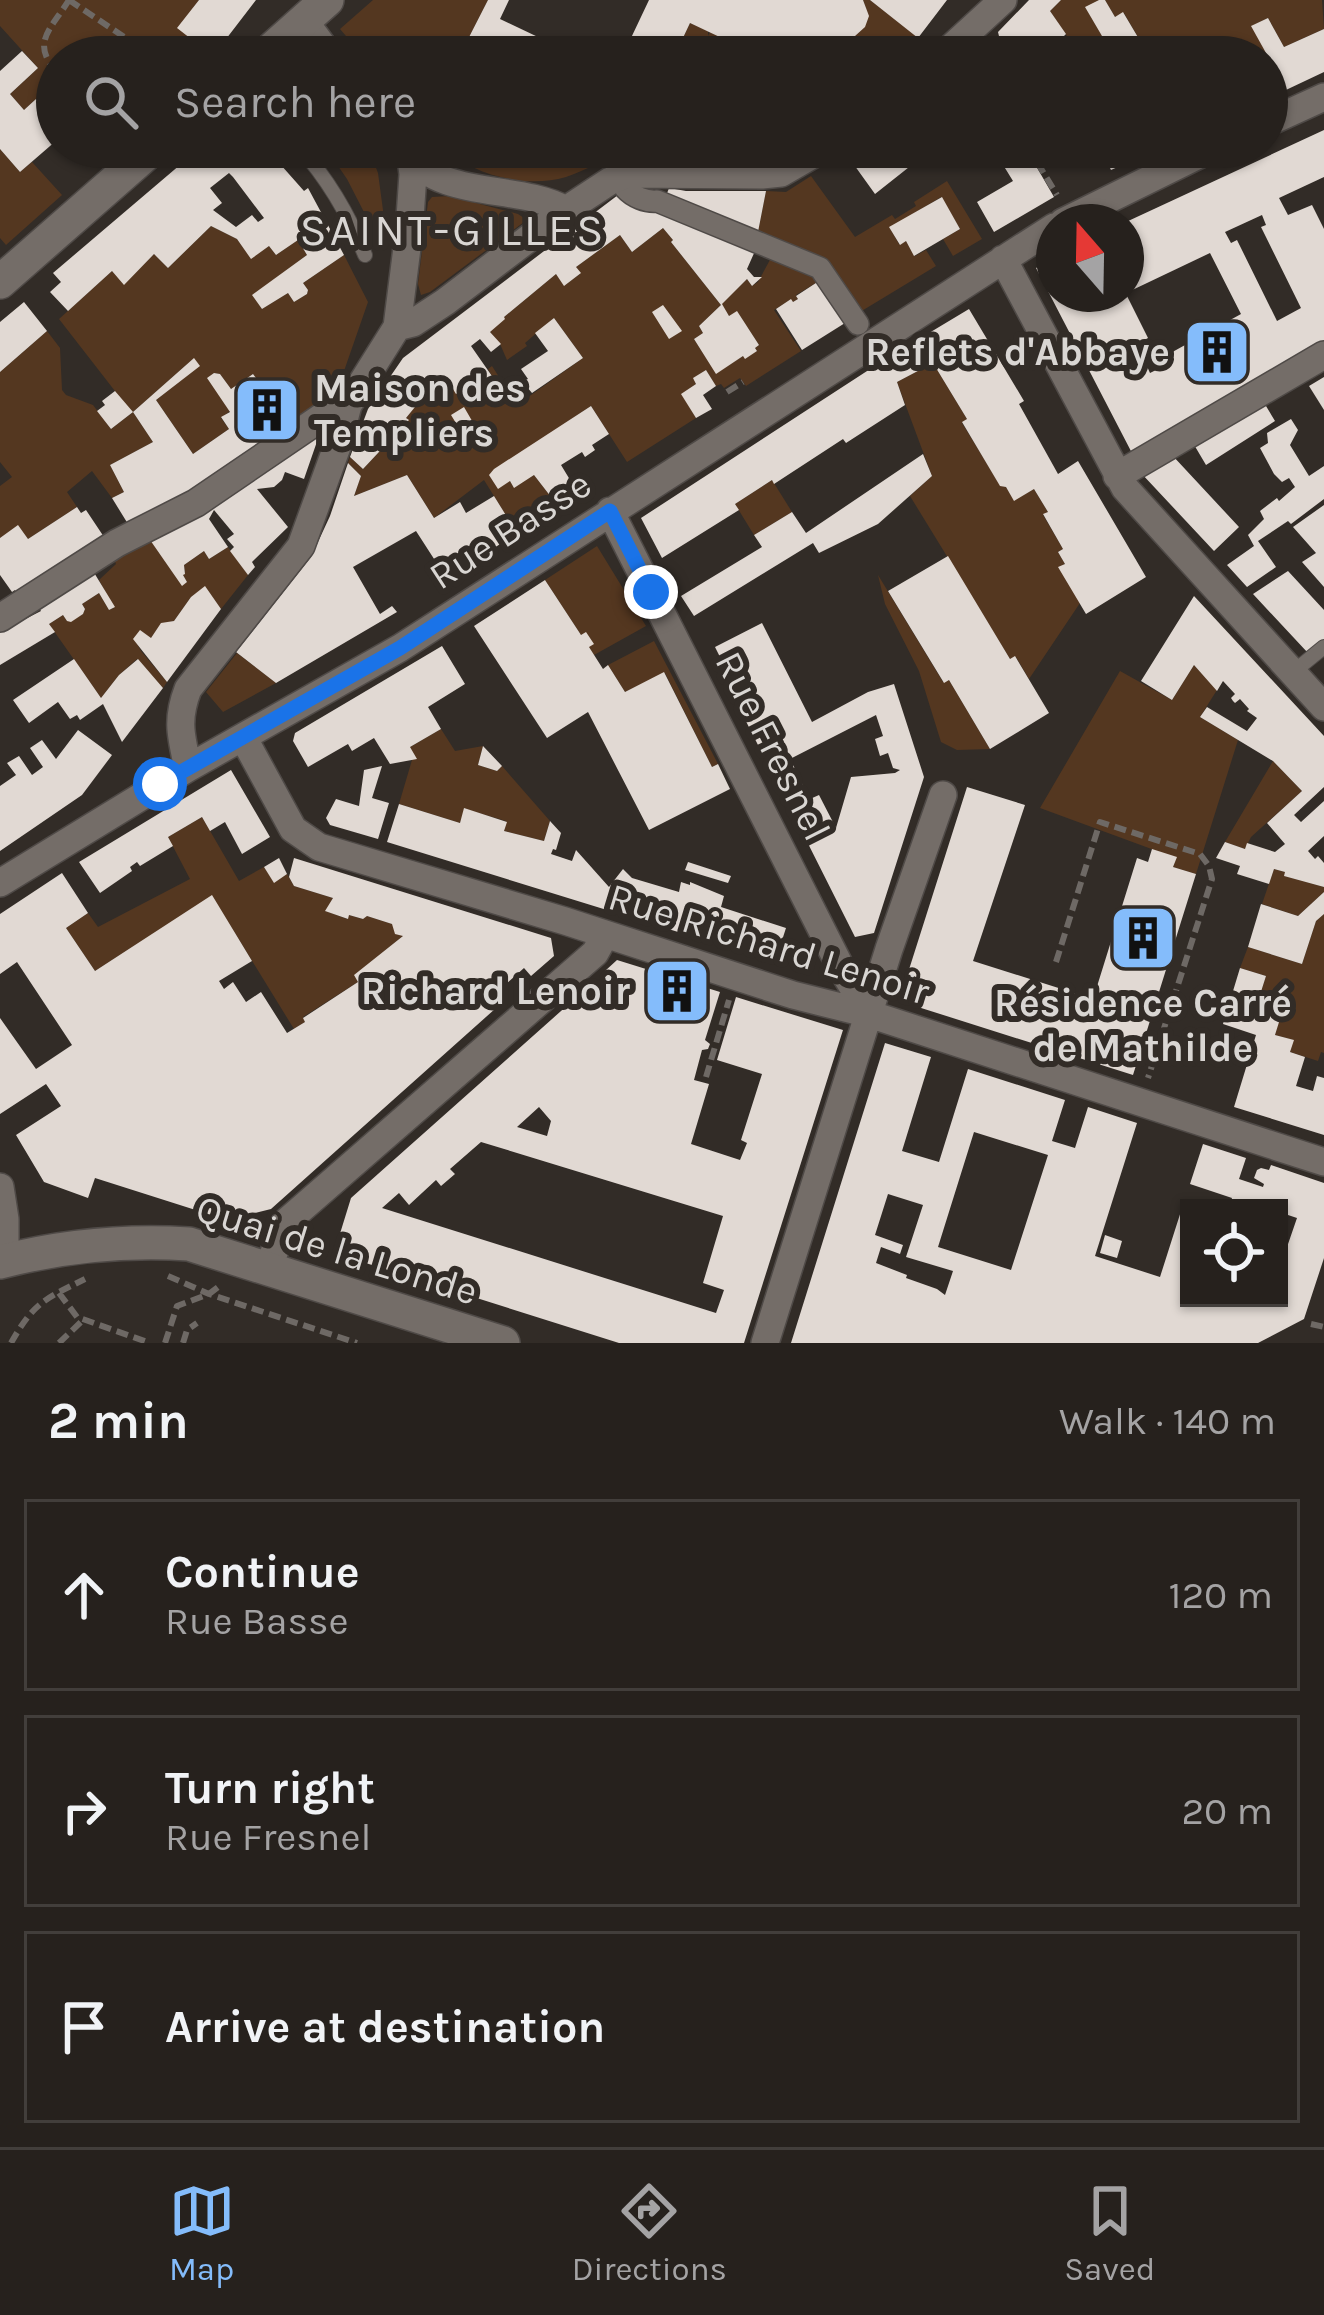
<!DOCTYPE html>
<html lang="en">
<head>
<meta charset="utf-8">
<style>
	body { margin:0; font-family:Karla,sans-serif; background:#2e2926; color:#f1f3f6 }
	.controls { position:absolute; right:36px; bottom:36px; display:grid; overflow:hidden; border-radius:0px; box-shadow:0 3px 9px #0004 }
	.controls button { width:108px; height:108px; display:grid; place-items:center; padding:0; border:0; border-bottom:3px solid #423e3b; background:#26211d; color:#f1f3f6; font:60px sans-serif }
	.compass { position:absolute; left:1036px; top:204px; width:108px; height:108px; border-radius:50%; background:#26211d; box-shadow:0 3px 9px #0004; rotate:340deg }
	.stop { position:absolute; width:36px; height:36px; margin:-27px; border:9px solid #1a73e8; border-radius:50%; background:#fff }
	.stop.end { background:#1a73e8; border-color:#fff; box-shadow:0 3px 12px #0008 }
	.list { margin:0; padding:0; list-style:none }
	h2 { display:flex; justify-content:space-between; align-items:center; height:156px; margin:0; padding:0 48px; font-size:51px }
	h2 small { font-size:39px; font-weight:400; color:#a4a3a4 }
	.list li { display:grid; grid-template-columns:78px 1fr auto; gap:36px; align-items:center; box-sizing:border-box; height:192px; margin:0 24px 24px; padding:0 24px; border:3px solid #423e3b; border-radius:0px }
	.list b { display:block; font-size:45px; white-space:nowrap }
	.list p { margin:0; font-size:39px; white-space:nowrap; color:#a4a3a4 }
	.list em { font-size:39px; font-style:normal; color:#a4a3a4 }
	.icon { flex:none; width:66px; height:66px; fill:none; stroke:currentColor; stroke-width:2; stroke-linecap:round; stroke-linejoin:round }
	.map { position:relative; flex:none; width:1324px; height:1343px; overflow:hidden }
	.search { position:absolute; background:#26211d; box-shadow:0 3px 9px #0004; left:36px; right:36px; top:36px; height:132px; display:flex; align-items:center; gap:30px; box-sizing:border-box; padding:0 42px; border-radius:66px; color:#a4a3a4; font-size:45px }
	.sheet { height:804px; background:#26211d }
	nav { display:flex; justify-content:space-around; align-items:center; box-sizing:border-box; height:168px; border-top:3px solid #423e3b; background:#26211d; font-size:33px; color:#a4a3a4 }
	nav a { display:grid; justify-items:center; gap:6px }
	nav .on { color:#84bcfb }
	.map>svg:first-child { display:block }
	.green { fill:#543720 }
	.building { fill:#e1d9d3; fill-rule:evenodd }
	.lines { fill:none; stroke-linecap:round; stroke-linejoin:round }
	.service-casing { stroke:#4f4a47; stroke-width:16 }
	.pedestrian-casing { stroke:#4f4a47; stroke-width:24 }
	.minor-casing { stroke:#4f4a47; stroke-width:30 }
	.tertiary-casing { stroke:#4f4a47; stroke-width:36 }
	.path { stroke:#6e6965; stroke-width:6; stroke-dasharray:12 6; stroke-linecap:butt }
	.service { stroke:#746d68; stroke-width:14 }
	.pedestrian { stroke:#746d68; stroke-width:21 }
	.minor { stroke:#746d68; stroke-width:27 }
	.tertiary { stroke:#746d68; stroke-width:33 }
	.route { stroke:#1a73e8; stroke-width:15 }
	.labels { text-anchor:middle; dominant-baseline:central; stroke-width:12; stroke-linejoin:round; paint-order:stroke }
	.poi-label { font-size:39px; font-weight:bold; fill:#d9d6d3; stroke:#322c27; text-anchor:end }
	.street-label { font-size:39px; fill:#d9d6d3; stroke:#322c27 }
	.quarter-label { font-size:45px; letter-spacing:3px; fill:#d9d6d3; stroke:#322c27 }
</style>
</head>
<body>
<div class="map">
<svg width="1324" height="1343" viewBox="0 0 1324 1343">
	<rect width="100%" height="100%" fill="#322c27"/>
	<path class="green" d="M0,0H199L178,28L213,56L57,57V122L36,99L24,110L10,94L38,68L0,26Z
		M373,0H488L459,57H364L340,29Z
		M863,0H870L928,45L916,57H829L827,43L830,38C856,41 875,27 863,0Z
		M1061,0H1099L1086,8L1109,48L1122,42L1126,47L1139,39L1124,13L1115,17L1105,0H1322L1324,29L1284,47L1268,18L1252,26L1271,62L1267,65V57H1249L1242,46L1219,57H1081L1050,11Z
		M690,23L708,31V36L710,32L727,40V45L729,42L746,49V54L748,51L762,57H674Z
		M325,147H368L378,173L385,225L367,218L347,179Z
		M442,147H690L715,159C689,159 644,153 620,157C602,160 584,171 566,177C525,189 473,175 442,147Z
		M0,149L20,172L32,162L62,195L6,245L0,238Z
		M811,176L855,237L892,215L895,219L916,206L914,202L947,181L982,239L953,256L943,239L960,229L941,197L890,228L899,244L906,241L915,256L926,250L936,266L860,312L758,232L766,191L786,192Z
		M450,196L518,214L524,218V222L430,292L421,295L418,284L428,202L432,197Z
		M211,226L237,239L251,258L269,246L276,255L298,240L307,255L253,295L262,309L288,293L294,302L307,294L308,290L303,283L344,255L368,302L336,394L292,422L253,374L231,389L220,374L214,373L208,379L230,411L221,418L229,429L193,454L156,400L199,366L193,359L133,412L153,442L110,465L124,492L112,498L92,471L67,492L77,507L28,539L18,526L0,538V486L12,477L0,462V372L47,331L60,348L62,390L66,395L93,405L111,429L132,413L59,319L112,271L124,284L154,254L168,268Z
		M663,228L673,240L671,242L721,305L699,326L703,333L694,339L716,373L743,356L757,351L755,348L759,345L737,312L729,316L721,304L747,279L752,286L758,282L771,258L815,276L819,281L796,295L798,299L793,302L790,300L774,310L801,351L746,386L740,378L724,388L721,384L716,386L706,370L694,378L696,384L682,394L696,418L627,462L591,406L531,446L510,481L514,487L534,475L558,506L517,533L484,480L434,518L407,475L354,496L361,476L348,463L350,457L363,469L408,421L406,418L414,408L411,404L445,376L473,383L494,379L488,369L492,366L517,405L583,358L554,318L525,343L527,346L507,360L500,344L490,332L504,317L556,274L565,285L580,274L576,267L620,235L632,252Z
		M933,363L967,419L962,423L1000,485L1006,487L1014,500L1034,489L1048,512L1043,515L1063,549L1058,552L1065,564L1059,567L1080,603L1029,679L1016,657L1010,659L910,496L932,476L897,382Z
		M772,480L792,512L754,535L735,504Z
		M149,538L182,585L187,582L183,575L185,573L184,565L204,551L209,559L228,547L248,575L221,609L205,587L191,597L174,621L161,624L151,638H134L141,651L167,682L163,688L137,659L119,675L101,698L49,624L63,615L67,621H71L83,614L85,609L82,604L99,593L109,610L114,608L99,580L116,564L114,559Z
		M597,546L646,626L594,655L545,580Z
		M878,575L943,682L949,680L990,749L957,750L941,742L919,671L885,604Z
		M654,641L718,764L712,767L665,673L625,692L608,665Z
		M237,653L276,683L223,712L206,692Z
		M1194,665L1217,690L1200,717L1238,740L1196,874L1173,867L1176,858L1040,808L1120,671L1172,700Z
		M441,729L455,751L483,746L478,765L497,771L502,766L550,821L544,841L504,831L506,821L465,809L460,823L399,804L412,760L410,747Z
		M1273,761L1302,791L1251,837L1245,849L1225,842Z
		M202,817L239,881L264,867L274,882L287,874L294,886L333,898L326,911L347,919L349,915L362,919L367,916L392,924L403,936L355,975L358,982L303,1017L305,1022L294,1029L212,896L95,971L66,928L88,913L98,927L190,879L168,837Z
		M1274,869L1285,872V876L1324,887V892L1298,916L1262,904Z
		M1324,914V1053L1321,1052L1318,1061L1290,1052L1293,1040L1275,1035L1283,1006L1259,998L1266,976L1240,968L1248,947L1302,964L1316,921Z"/>
	<path class="building" d="M199,0H256L213,56L177,28Z
		M488,0H509L500,19L580,57H496L466,43Z
		M649,0H863L869,16L865,27L855,36L846,39L830,38L827,43L832,51L829,57H762L690,23L674,57H622Z
		M870,0H947L918,38Z
		M1029,0H1061L1050,11L1066,34L1043,57H1004L998,32Z
		M1099,0H1105L1115,17L1123,12L1139,39L1125,48L1122,42L1109,48L1085,7Z
		M1268,18L1284,47L1324,29V72L1267,99V65L1271,62L1251,26Z
		M22,51L38,68L10,94L24,110L36,99L57,122V140L20,172L0,149V71Z
		M1324,130V177L1279,198L1288,215L1312,205L1324,229V344L1133,455L1036,268L1054,258V294H1126L1148,338L1137,344L1150,373L1162,367L1158,360L1241,314L1210,253L1126,293V222ZM1262,215L1266,225L1261,227L1301,308L1277,321L1237,240L1231,243L1225,232Z
		M201,147H265L304,191L308,188L344,255L303,283L308,290L307,294L294,302L288,293L262,309L252,295L307,255L298,240L276,255L269,246L251,259L237,239L211,226L168,268L154,254L124,285L112,271L68,311L50,292L61,282L53,273ZM229,173L233,177L264,218L258,222L252,215L236,227L213,210L222,203L210,188Z
		M690,147H747L741,160L715,159Z
		M857,147H919L923,156L875,194L847,155Z
		M992,147H1025L1054,197L994,232L977,202L1013,181Z
		M1100,147H1162L1111,170Z
		M669,188L686,191H766L758,232L666,196Z
		M618,195L755,251L747,269L754,277H762L752,286L747,279L722,304L729,316L737,311L759,345L755,348L757,351L745,359L743,356L716,374L694,339L703,333L699,326L721,305L671,242L673,240L663,228L632,252L620,235L576,267L581,273L564,286L556,274L504,317L505,319L490,332L501,344L491,352L480,339L471,346L494,379L478,390L473,383L456,394L445,376L411,404L415,407L406,418L409,420L363,469L350,457L368,409L403,358Z
		M942,197L960,229L914,256L906,241L900,245L889,227Z
		M819,281L845,323L802,350L776,309L791,299L793,302L798,299L796,296Z
		M24,302L47,331L0,372V322Z
		M663,305L682,331L669,339L652,312Z
		M969,309L1024,401L1019,404L1058,474L1078,461L1146,577L1086,614L1058,567L1065,564L1058,552L1063,549L1043,514L1048,512L1034,489L1014,501L1006,487L1000,486L962,422L967,419L933,363L897,382L905,405L846,443L843,439L774,484L772,480L735,504L739,510L662,558L641,518L884,360Z
		M554,318L583,358L532,393L522,381L528,379L521,369L548,351L535,333Z
		M194,358L200,366L156,400L193,454L229,429L221,417L230,412L207,378L214,373L220,374L231,389L253,374L266,391L256,400L249,392L237,401L241,407L249,412L272,395L292,422L187,494L128,524L112,498L124,492L110,465L153,442L133,412Z
		M706,370L716,386L703,395L712,409L696,418L681,394L696,384L693,378Z
		M1324,377V410L1309,386Z
		M115,391L133,412L111,429L97,411L105,405L102,401Z
		M1263,401L1275,421L1206,465L1193,443Z
		M591,406L609,434L592,445L595,450L585,457L582,452L561,465L578,493L558,506L534,475L514,488L510,481L498,489L489,475L494,469Z
		M464,407L475,426L462,433L451,415Z
		M1291,419L1298,430L1290,445L1309,476L1324,466V499L1291,524L1288,521L1258,541L1276,567L1247,587L1227,565L1254,546L1248,535L1264,519L1260,511L1277,498L1279,501L1295,487L1289,478L1282,482L1274,474L1260,448L1268,443L1267,433Z
		M321,430L304,479L285,472L282,480L274,487L257,489L288,527L252,562L255,567L248,575L230,551L234,547L227,539L234,534L214,510L209,519L228,547L209,559L204,551L184,565L185,574L183,575L187,582L182,586L148,537Z
		M923,454L932,476L878,524L819,553L813,543L694,616L681,596L762,547L754,535L792,512L806,533Z
		M1172,455L1239,527L1214,551L1141,473Z
		M348,463L361,476L354,496L407,475L434,518L460,502L466,513L494,496L517,533L447,579L416,531L353,567L380,614L392,606L397,612L276,683L236,652L311,557L330,516Z
		M1324,505V587L1302,562L1316,553L1293,527Z
		M77,507L81,513L86,510L104,537L18,595L15,590L12,592L0,575V538L18,525L28,539Z
		M948,556L1010,659L1015,656L1049,713L990,749L949,680L944,683L888,591Z
		M93,571L115,607L109,610L99,593L82,604L85,609L83,614L71,622L67,621L63,615L49,624L55,632L0,665V632L41,611L35,602Z
		M1288,571L1324,610V640L1308,653L1253,594Z
		M545,580L581,635L586,632L594,644L589,647L603,669L608,665L625,692L664,672L712,767L718,764L730,789L649,830L588,712L547,738L474,626Z
		M205,586L221,609L167,682L133,639L140,630L151,638L161,623L174,621L191,597Z
		M1194,596L1324,736V787L1294,815L1301,822L1324,801V836L1308,851L1315,859L1318,856L1324,863V887L1284,876L1285,872L1274,869L1269,884L1237,874L1240,866L1216,858L1225,842L1245,849L1247,843L1275,852L1285,844L1267,823L1302,791L1273,761L1200,717L1207,707L1247,731L1257,718L1247,711L1249,709L1240,699L1235,703L1233,701L1231,698L1235,694L1223,681L1217,691L1194,665L1172,700L1141,681Z
		M762,623L812,722L868,692L894,684L924,777L874,933L855,937L773,774L783,769L780,765L776,767L764,743L758,745L722,674L727,671L715,647ZM876,715L883,736L875,739L880,756L888,753L893,768L900,770L895,773L851,777L836,828L819,795L810,799L790,759Z
		M442,646L465,684L428,707L441,729L410,747L417,759L390,764L374,738L352,751L348,744L308,767L293,741L295,733Z
		M74,659L101,698L119,675L138,659L163,688L122,742L103,704L80,720L77,715L70,719L58,702L29,723L13,700Z
		M78,730L112,755L82,795L0,851V786L16,775L7,763L19,756L32,775L43,767L30,748L42,740L56,759Z
		M483,746L502,766L497,771L478,765Z
		M382,766L372,798L389,803L378,839L330,825L326,818L336,799L359,806L364,770Z
		M231,770L270,837L242,854L225,822L210,831L202,817L168,837L173,846L140,866L137,862L130,867L132,871L100,893L79,862Z
		M967,787L1025,805L973,961L1090,998L1094,996L1137,858L1148,862L1152,849L1177,857L1173,867L1196,874L1133,1075L899,1001Z
		M399,804L460,823L464,808L507,822L504,831L544,841L550,821L561,833L556,850L553,849L551,854L572,861L576,850L609,887L623,869L632,878L679,892L681,882L690,885V882L724,896L721,907L786,928L775,962L387,842Z
		M279,858L287,874L274,883L264,867Z
		M294,858L551,938L554,956L531,976L524,968L498,991L505,1000L271,1209L227,1220L95,1178L88,1198L44,1182L16,1135L61,1106L46,1084L0,1114V1018L36,1069L72,1045L17,962L0,974V914L62,873L88,913L66,928L95,971L212,895L252,961L219,981L224,989L233,982L246,1002L261,992L287,1033L305,1022L303,1018L358,982L354,975L403,936L395,934L392,924L367,916L363,919L349,915L348,919L325,911L333,898L294,886L289,877Z
		M688,862L731,876L728,883L685,870Z
		M1324,892V914L1316,921L1302,964L1248,947L1261,904L1298,916Z
		M617,960L720,992L705,1040L710,1044L708,1049L702,1050L694,1080L709,1084L691,1144L740,1160L747,1143L741,1140L762,1074L717,1060L736,997L843,1030L744,1343H619L334,1253L351,1198L579,995L620,1007L622,999L599,992L605,971ZM539,1107L551,1121L547,1136L517,1127ZM481,1142L723,1216L703,1283L724,1290L716,1313L382,1208L399,1193L409,1205L436,1180L441,1186L455,1174L450,1169Z
		M1240,968L1266,976L1259,998L1284,1006L1275,1035L1294,1040L1290,1052L1305,1057L1296,1086L1313,1091L1317,1076L1324,1078V1135L1234,1107L1256,1035L1223,1024Z
		M885,1043L931,1057L902,1151L939,1162L968,1069L1065,1100L1052,1141L1075,1148L1088,1107L1137,1123L1095,1256L1160,1277L1182,1208L1189,1210V1298H1279V1245L1287,1247L1297,1218L1279,1212V1208H1265L1245,1202L1243,1208H1229L1232,1198L1190,1184L1203,1144L1246,1158L1239,1179L1263,1187L1264,1184L1254,1178L1257,1170L1261,1168L1269,1170L1271,1165L1324,1183V1258L1304,1319L1258,1343H791ZM974,1132L1048,1155L1011,1270L938,1247ZM888,1194L923,1205L906,1257L953,1271L945,1295L937,1289L906,1278L907,1275L876,1263L881,1247L900,1254L903,1245L875,1235Z
		M1105,1235L1122,1241L1117,1258L1100,1253Z"/>
	<g class="lines">
		<defs>
			<path id="service" d="M299,147C328,179 349,215 365,255
				M1292,673L1324,647"/>
			<path id="pedestrian" d="M625,188C633,197 646,202 657,201L820,268L858,324"/>
			<path id="minor" d="M305,22L331,57
				M941,57L1003,0
				M1267,123L1324,97
				M405,152C443,201 517,183 566,210L610,181L628,174L762,175L781,173L826,147
				M1063,222L1215,147
				M1003,259L1125,488L1324,707
				M397,327L413,323L445,302L566,210
				M1117,476L1324,355
				M610,511L839,964L869,1014
				M0,618L117,543L196,503L322,417L348,405
				M243,737L293,829L319,847L565,921L793,995L869,1014L1324,1162
				M188,768C181,736 176,720 188,689L301,546L338,444L348,405L397,327L409,232L413,174L411,160
				M0,883L188,768L400,648L1054,227
				M0,1187L5,1219V1260
				M268,1269L285,1223L595,953L605,935
				M765,1343L889,949L943,795"/>
			<path id="tertiary" d="M263,57L327,0
				M0,282L154,147
				M0,1262C62,1246 125,1240 189,1244L503,1343"/>
		</defs>
		<use href="#service" class="service-casing"/>
		<use href="#pedestrian" class="pedestrian-casing"/>
		<use href="#minor" class="minor-casing"/>
		<use href="#tertiary" class="tertiary-casing"/>
		<path class="path" d="M69,0L154,57
			M122,57L131,43
			M57,72C30,43 51,29 69,0
			M1028,147L1057,195
			M727,392L743,382
			M1056,962L1100,822L1200,854L1209,866L1212,879L1148,1078
			M706,1077L729,1000
			M168,1276L209,1294L357,1343
			M59,1293L77,1317L150,1343
			M1311,1324L1324,1327
			M11,1343C34,1302 45,1299 85,1279
			M59,1343L83,1320
			M165,1343L177,1306L209,1294L222,1284
			M183,1343L187,1330L197,1323"/>
		<use href="#service" class="service"/>
		<use href="#pedestrian" class="pedestrian"/>
		<use href="#minor" class="minor"/>
		<use href="#tertiary" class="tertiary"/>
	</g>
	<g class="lines">
		<path class="route" d="M160,784L400,648L610,511L651,592"/>
	</g>
	<defs>
		<symbol id="building-square" viewBox="-11 -11 22 22"><rect x="-9" y="-9" width="18" height="18" rx="4" fill="#84bcfb" stroke="#322c27"/><path d="M-4-6H4V6H1V3H-1V6H-4ZM-2.5-4.3h1.7v1.8h-1.7ZM.8-4.3h1.7v1.8H.8ZM-2.5-1h1.7V.8h-1.7ZM.8-1h1.7V.8H.8Z" fill="#111"/></symbol>
	</defs>
	<g fill-rule="evenodd">
		<use href="#building-square" x="1179" y="314" width="76" height="76"/>
		<use href="#building-square" x="229" y="372" width="76" height="76"/>
		<use href="#building-square" x="1105" y="900" width="76" height="76"/>
		<use href="#building-square" x="639" y="953" width="76" height="76"/>
	</g>
	<g class="labels">
		<g class="poi-label">
			<text x="1170" y="352">Reflets d'Abbaye</text>
			<text x="314" y="388" text-anchor="start">Maison des<tspan x="314" dy="45">Templiers</tspan></text>
			<text x="630" y="991">Richard Lenoir</text>
			<text x="1143" y="1003" text-anchor="middle">Résidence Carré<tspan x="1143" dy="45">de Mathilde</tspan></text>
		</g>
		<g class="street-label">
			<text transform="translate(510 530) rotate(-33)">Rue Basse</text>
			<text transform="translate(773 746) rotate(63)">Rue Fresnel</text>
			<text transform="translate(769 944) rotate(17)">Rue Richard Lenoir</text>
			<text transform="translate(337 1250) rotate(17)">Quai de la Londe</text>
		</g>
		<g class="quarter-label">
			<text x="453" y="230">SAINT-GILLES</text>
		</g>
	</g>
</svg>
<div class="controls">
<button><svg class="icon" aria-label="locate" viewBox="0 0 24 24"><circle cx="12" cy="12" r="6"/><path d="M12 2v4M12 18v4M2 12h4M18 12h4"/></svg></button>
</div>
<svg class="compass" viewBox="-18 -18 36 36"><path d="M0-13l5 13h-10z" fill="#e53935"/><path d="M0 13l5-13h-10z" fill="#a4a3a4"/></svg>
<div class="stop" style="left:160px;top:784px"></div>
<div class="stop end" style="left:651px;top:592px"></div>
<div class="search"><svg class="icon" aria-label="search" viewBox="0 0 24 24"><circle cx="10" cy="10" r="6"/><path d="M15 15l6 6"/></svg>Search here</div>
</div>
<section class="sheet">
<h2>2 min<small>Walk · 140 m</small></h2>
<ul class="list">
<li><svg class="icon" aria-label="ahead" viewBox="0 0 24 24"><path d="M12 20V5M6 11l6-6 6 6"/></svg><div><b>Continue</b><p>Rue Basse</p></div><em>120 m</em></li>
<li><svg class="icon" aria-label="right" viewBox="0 0 24 24"><path d="M7 20v-9h11M14 6l5 5-5 5"/></svg><div><b>Turn right</b><p>Rue Fresnel</p></div><em>20 m</em></li>
<li><svg class="icon" aria-label="arrive" viewBox="0 0 24 24"><path d="M6 21V4h12l-3 4 3 4H6"/></svg><div><b>Arrive at destination</b></div></li>
</ul>
</section>
<nav>
<a class="on"><svg class="icon" aria-label="map" viewBox="0 0 24 24"><path d="M3 6l6-2 6 2 6-2v14l-6 2-6-2-6 2zM9 4v14M15 6v14"/></svg>Map</a>
<a><svg class="icon" aria-label="directions" viewBox="0 0 24 24"><path d="M12 3l9 9-9 9-9-9zM9 14v-3h6M13 9l2 2-2 2"/></svg>Directions</a>
<a><svg class="icon" aria-label="saved" viewBox="0 0 24 24"><path d="M7 4h10v16l-5-4-5 4z"/></svg>Saved</a>
</nav>
</body>
</html>
